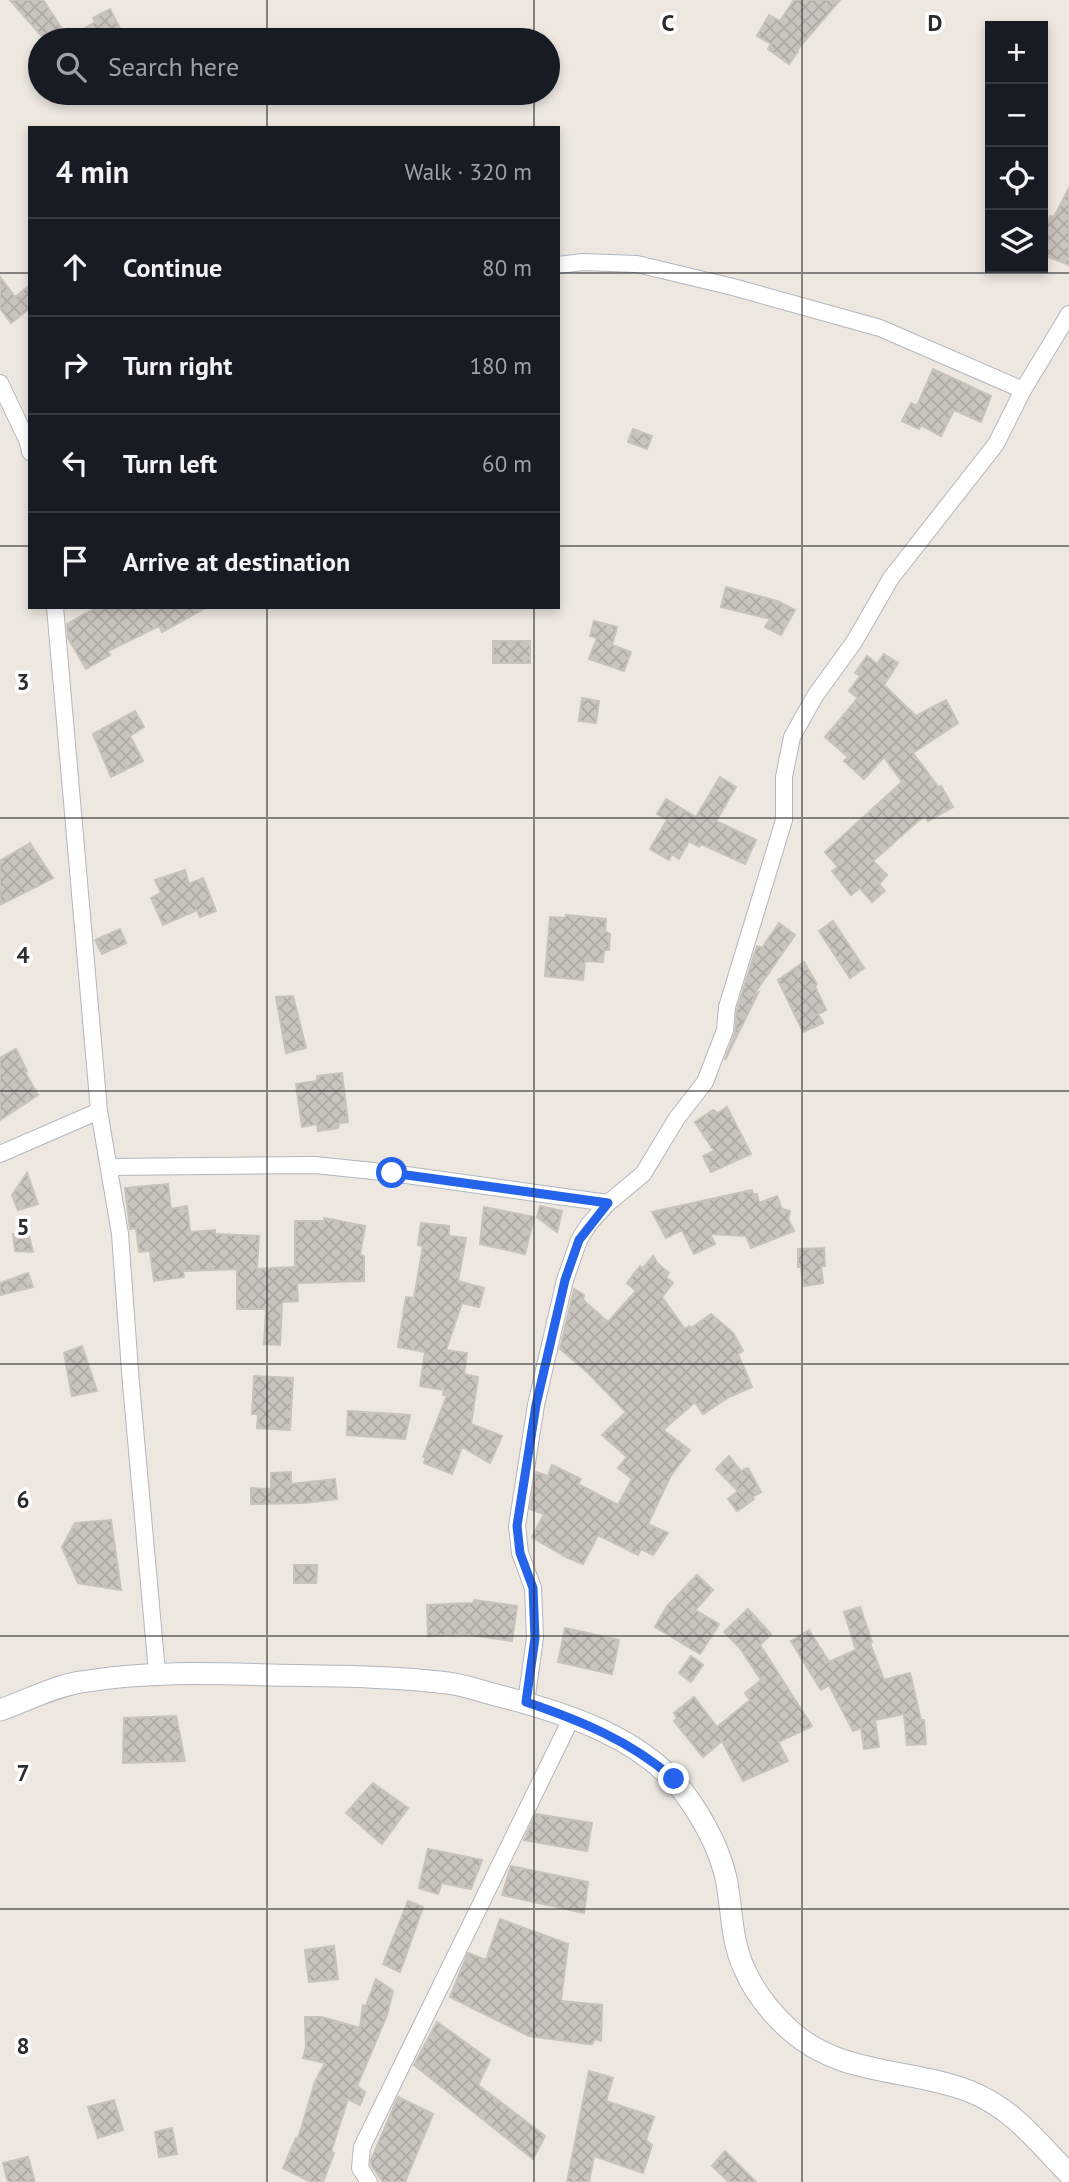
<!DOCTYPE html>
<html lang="en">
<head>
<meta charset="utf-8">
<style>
	body { margin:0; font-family:"PT Sans",sans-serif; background:#242831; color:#f1f3f6 }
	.controls { position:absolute; right:21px; top:21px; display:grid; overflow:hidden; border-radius:0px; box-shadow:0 4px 10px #0003 }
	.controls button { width:63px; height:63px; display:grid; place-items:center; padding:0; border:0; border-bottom:2px solid #363941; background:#171b24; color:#f1f3f6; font:35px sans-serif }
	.stop { position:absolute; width:21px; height:21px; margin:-16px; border:5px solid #2563eb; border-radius:50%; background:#fff }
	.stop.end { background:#2563eb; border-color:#fff; box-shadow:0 2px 7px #0008 }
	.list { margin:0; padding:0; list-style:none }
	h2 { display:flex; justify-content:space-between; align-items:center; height:91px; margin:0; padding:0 28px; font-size:30px }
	h2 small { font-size:23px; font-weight:400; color:#9ea1a6 }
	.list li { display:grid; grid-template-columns:46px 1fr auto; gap:21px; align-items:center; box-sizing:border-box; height:98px; padding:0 28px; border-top:2px solid #363941 }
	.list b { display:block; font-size:26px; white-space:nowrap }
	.list em { font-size:23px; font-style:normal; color:#9ea1a6 }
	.icon { flex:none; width:38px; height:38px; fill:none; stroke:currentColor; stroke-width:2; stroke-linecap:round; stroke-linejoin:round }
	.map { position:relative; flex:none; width:1069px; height:2182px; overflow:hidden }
	.search { position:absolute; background:#171b24; box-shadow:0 4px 10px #0003; left:28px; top:28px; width:532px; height:77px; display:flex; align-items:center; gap:18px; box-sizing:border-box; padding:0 24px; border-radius:38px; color:#9ea1a6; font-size:26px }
	.panel { position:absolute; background:#171b24; box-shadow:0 4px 10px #0003; left:28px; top:126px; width:532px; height:483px; border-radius:0px }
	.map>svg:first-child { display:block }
	.building { fill:url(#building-cross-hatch); stroke:#c8c2ba; stroke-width:2 }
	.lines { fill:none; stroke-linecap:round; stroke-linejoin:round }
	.street-casing { stroke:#b3b6be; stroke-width:18 }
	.secondary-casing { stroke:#b3b6be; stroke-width:23 }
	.street { stroke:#fff; stroke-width:16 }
	.secondary { stroke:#fff; stroke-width:21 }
	.route { stroke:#2563eb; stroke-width:9 }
	.grid { fill:none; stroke:#2c2c2c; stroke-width:2; stroke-opacity:0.55 }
	.grid-label { font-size:23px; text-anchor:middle; font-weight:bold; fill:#2c2c2c; stroke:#fff; stroke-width:7; stroke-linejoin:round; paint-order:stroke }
</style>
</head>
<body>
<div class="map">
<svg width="1069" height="2182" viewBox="0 0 1069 2182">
	<defs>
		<pattern id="building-cross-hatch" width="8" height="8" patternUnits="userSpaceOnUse" patternTransform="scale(1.75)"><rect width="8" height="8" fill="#c9c5be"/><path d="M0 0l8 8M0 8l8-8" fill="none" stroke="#ada9a3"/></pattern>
	</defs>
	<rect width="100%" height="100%" fill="#ede7e0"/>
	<path class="building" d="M10,0H43L68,38L95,22L93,18L110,9L123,34L110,40H45Z
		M794,0H840L797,50L798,51L789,64L768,49L771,44L757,36L769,15L780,21Z
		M1069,188V265L1043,255V234L1050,216L1054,217Z
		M0,277L15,297L30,285V308L11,323L0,308Z
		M933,369L991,396L981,422L954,410L941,436L921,425L919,429L902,421L911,403L917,406Z
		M633,429L652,436L647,449L628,442Z
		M726,587L777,601L795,610L781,635L765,627L770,619L721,607Z
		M97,607H207L162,632L159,626L108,651L110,655L86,669L68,638L67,624Z
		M594,621L617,627L612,645L631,652L624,671L589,659L597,638L590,636Z
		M493,641H530V663H493Z
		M884,654L898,663L884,685L916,716L946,700L958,723L913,753L939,788L941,786L953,807L928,821L925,815L873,861L887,875L879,884L885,891L872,902L860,888L851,895L832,871L838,867L825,852L902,782L884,757L864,779L844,761L848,757L825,737L858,698L849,691L860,676L855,673L867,656L877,664Z
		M582,698L599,701L596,723L579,721Z
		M135,711L144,727L130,736L143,761L111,777L93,734Z
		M720,777L736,787L716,821L756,840L745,864L701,844L699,847L689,841L679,859L672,854L669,860L650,849L667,820L657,814L666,799L696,817Z
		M30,843L53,878L0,905V861Z
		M185,870L189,884L203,878L216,911L200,917L197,910L163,925L151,898L161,893L155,880Z
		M566,915L606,919L605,931L610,934L609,950H604L603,962L585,961L583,980L545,976L550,917L565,918Z
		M833,921L864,968L850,978L819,931Z
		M779,923L795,935L752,997L758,993L725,1060L735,1033L737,1009L757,946L762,948Z
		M120,929L126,943L102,954L95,940Z
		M804,962L817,984L815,986L826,1010L818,1014L823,1023L803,1032L778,980Z
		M293,996L306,1048L286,1053L276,997Z
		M16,1049L27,1071L25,1072L38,1095L0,1120V1058Z
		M342,1073L348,1122L339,1123L338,1128L318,1131L317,1124L302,1127L296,1084L317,1081V1076Z
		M727,1107L751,1154L711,1172L703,1156L714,1151L695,1122L713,1110L718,1113Z
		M27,1173L38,1204L18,1210L12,1195Z
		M168,1184L171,1209L187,1206L190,1232L215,1230V1234L259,1236L257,1269L295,1267V1221H324V1218L365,1226L360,1255L364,1256V1281L297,1283L298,1301L282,1302L280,1345L264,1344L266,1309H237V1269L183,1271L184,1277L154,1281L150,1251L139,1252L136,1228L130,1229L125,1188Z
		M752,1190L753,1194H757L759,1203L777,1196L782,1209L790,1211L788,1219L794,1231L751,1248L746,1236L710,1234L715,1244L694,1254L682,1230L666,1238L652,1212Z
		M540,1206L562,1211L557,1232L537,1217Z
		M484,1207L534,1217L525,1254L480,1244Z
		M421,1223L449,1226V1236L466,1238L458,1281L484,1288L479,1307L462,1303L446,1350L467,1353L464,1374L478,1377L471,1424L502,1436L490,1463L462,1447L452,1474L424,1463L426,1457H423L447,1395H443L444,1390L420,1386L425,1352L398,1347L406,1297L414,1298L423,1246L418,1245Z
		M28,1232L33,1252L15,1251L13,1234Z
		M824,1248L825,1266H821L823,1283L804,1286L801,1267H798V1249Z
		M653,1256L658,1264L669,1273L666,1277L673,1283L662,1297L685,1329L689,1326L691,1328L711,1314L733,1333L743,1351L738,1354L752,1387L729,1397L703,1414L695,1402L663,1430L690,1450L670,1477L648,1524L668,1533L653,1555L641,1549L638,1555L598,1535L583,1564L566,1557L532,1537L544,1514L530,1509L536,1472L548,1476L552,1465L581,1479L578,1484L618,1505L632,1479L618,1468L627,1457L602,1435L626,1412L587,1372L560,1349L574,1289L584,1295L583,1300L608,1322L636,1291L627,1283L640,1266L643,1268Z
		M28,1273L33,1287L0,1295V1283Z
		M82,1346L97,1391L72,1396L64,1353Z
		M254,1376L293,1378L290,1430L257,1428L258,1414H252Z
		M348,1411L410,1415L405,1439L347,1435Z
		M729,1456L741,1471L748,1468L761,1492L752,1497L754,1499L737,1511L728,1499L738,1491L716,1469Z
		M291,1472V1484L335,1479L337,1499L303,1503L251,1504V1488L271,1489V1473Z
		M111,1520L121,1590L78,1583L62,1547L75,1523Z
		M294,1565H317L316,1583H294Z
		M697,1575L713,1590L695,1610L719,1624L700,1654L655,1627L667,1606Z
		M474,1600L517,1606L512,1641L465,1634L428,1636L427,1605L473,1603Z
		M860,1607L872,1642L870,1643L884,1680L910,1673L921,1720H924L926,1744L907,1745L904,1714L875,1720L879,1747L864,1749L861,1728L853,1731L829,1685L821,1690L791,1641L809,1630L829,1662L856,1650L844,1612Z
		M748,1609L771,1634L760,1645L812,1726L778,1742L788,1761L743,1781L722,1741L703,1757L674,1721L677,1718L674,1713L694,1697L717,1727L750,1700L745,1693L761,1680L740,1648L724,1632Z
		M565,1628L619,1640L612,1674L558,1662Z
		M691,1656L703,1665L691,1682L679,1673Z
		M176,1716L185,1761L123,1763L124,1718Z
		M373,1783L408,1808L382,1844L346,1813Z
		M536,1814L592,1823L587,1851L524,1840Z
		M428,1849L482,1860L471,1889L442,1883L438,1894L419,1888Z
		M511,1866L588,1882L584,1913L502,1895Z
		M408,1901L423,1907L400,1972L383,1964Z
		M500,1919L568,1944L561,2001L602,2005L601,2041L595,2039L592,2044H588L529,2036L450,1997L468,1953L486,1960Z
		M334,1946L338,1979L309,1982L305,1950Z
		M376,1979L393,1991L387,2015L357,2086L365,2092L360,2105L348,2099L331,2152L334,2153L323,2182H311L283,2168L296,2138L298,2139L315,2082L325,2063L303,2058L306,2047L305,2017H322L360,2028L363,2005L366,2006Z
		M437,2022L490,2060L478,2085L545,2136L533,2159L414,2065Z
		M589,2071L613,2078L606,2101L654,2117L646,2140L652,2145L643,2173L594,2156L589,2182H567Z
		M398,2097L433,2114L405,2182H383L371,2165V2160Z
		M114,2100L123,2130L98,2138L88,2107Z
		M172,2128L177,2154L159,2157L155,2132Z
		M725,2151L756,2182H729L712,2166Z
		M28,2157L35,2182H8L3,2163Z"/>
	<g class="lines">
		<defs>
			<path id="street" d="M558,265L583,262L637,264L733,287L880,328L1023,390
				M0,383L28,442L30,452
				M55,607L99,1111L120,1234L131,1384L157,1672
				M0,1154L99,1111
				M109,1167L315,1165L392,1173L608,1203
				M526,1702L535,1638L533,1588L520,1553L517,1526L536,1405L565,1280L579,1240L589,1224L608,1203L643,1174L677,1118L705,1082L725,1030L727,1007L784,820V777L792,737L815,696L854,642L891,578L996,444L1023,390L1069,314
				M369,2182L360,2168L362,2147L572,1717"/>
			<path id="secondary" d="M0,1710C26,1701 54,1686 81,1682C144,1671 207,1673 271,1675C327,1676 392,1676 448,1683C463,1685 478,1690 492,1694C563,1712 647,1737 690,1801C705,1823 720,1852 726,1878C732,1907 731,1941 744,1968C754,1992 772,2014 791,2031C841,2076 909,2068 969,2091C1014,2109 1036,2141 1069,2174"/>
		</defs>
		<use href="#street" class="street-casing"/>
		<use href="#secondary" class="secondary-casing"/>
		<use href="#street" class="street"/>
		<use href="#secondary" class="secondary"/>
	</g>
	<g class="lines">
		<path class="route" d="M392,1173L608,1203L579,1240L565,1280L536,1405L517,1526L520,1553L533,1588L535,1638L526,1702C579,1720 631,1741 674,1779"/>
	</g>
	<path class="grid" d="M267,0V40M534,0V40M802,0V2182M267,93V128M534,93V128M0,273H30M558,273H1069M0,546H30M558,546H1069M267,607V2182M534,607V2182M0,818H1069M0,1091H1069M0,1364H1069M0,1636H1069M0,1909H1069"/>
	<g class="grid-label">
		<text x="668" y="31">C</text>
		<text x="935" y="31">D</text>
		<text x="23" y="690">3</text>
		<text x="23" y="963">4</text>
		<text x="23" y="1235">5</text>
		<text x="23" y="1508">6</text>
		<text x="23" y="1781">7</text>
		<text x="23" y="2054">8</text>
	</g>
</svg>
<div class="controls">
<button>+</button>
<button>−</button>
<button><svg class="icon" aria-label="locate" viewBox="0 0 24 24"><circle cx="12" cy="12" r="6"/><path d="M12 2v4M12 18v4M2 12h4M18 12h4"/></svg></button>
<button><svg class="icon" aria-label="layers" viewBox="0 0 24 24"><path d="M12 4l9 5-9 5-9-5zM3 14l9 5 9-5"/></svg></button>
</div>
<div class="stop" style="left:392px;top:1173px"></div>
<div class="stop end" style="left:674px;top:1779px"></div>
<div class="search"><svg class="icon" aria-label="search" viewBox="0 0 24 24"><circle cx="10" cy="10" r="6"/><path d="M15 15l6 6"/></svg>Search here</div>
<section class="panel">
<h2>4 min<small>Walk · 320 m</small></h2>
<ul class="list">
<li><svg class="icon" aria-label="ahead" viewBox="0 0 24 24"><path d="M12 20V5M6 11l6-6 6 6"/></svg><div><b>Continue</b></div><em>80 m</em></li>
<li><svg class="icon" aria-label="right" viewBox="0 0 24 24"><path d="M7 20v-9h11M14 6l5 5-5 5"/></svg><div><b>Turn right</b></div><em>180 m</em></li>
<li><svg class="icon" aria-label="left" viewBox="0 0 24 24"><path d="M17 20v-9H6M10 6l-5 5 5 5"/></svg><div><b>Turn left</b></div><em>60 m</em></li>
<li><svg class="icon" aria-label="arrive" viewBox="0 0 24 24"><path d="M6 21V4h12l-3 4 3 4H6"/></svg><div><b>Arrive at destination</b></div></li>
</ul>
</section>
</div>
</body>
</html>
